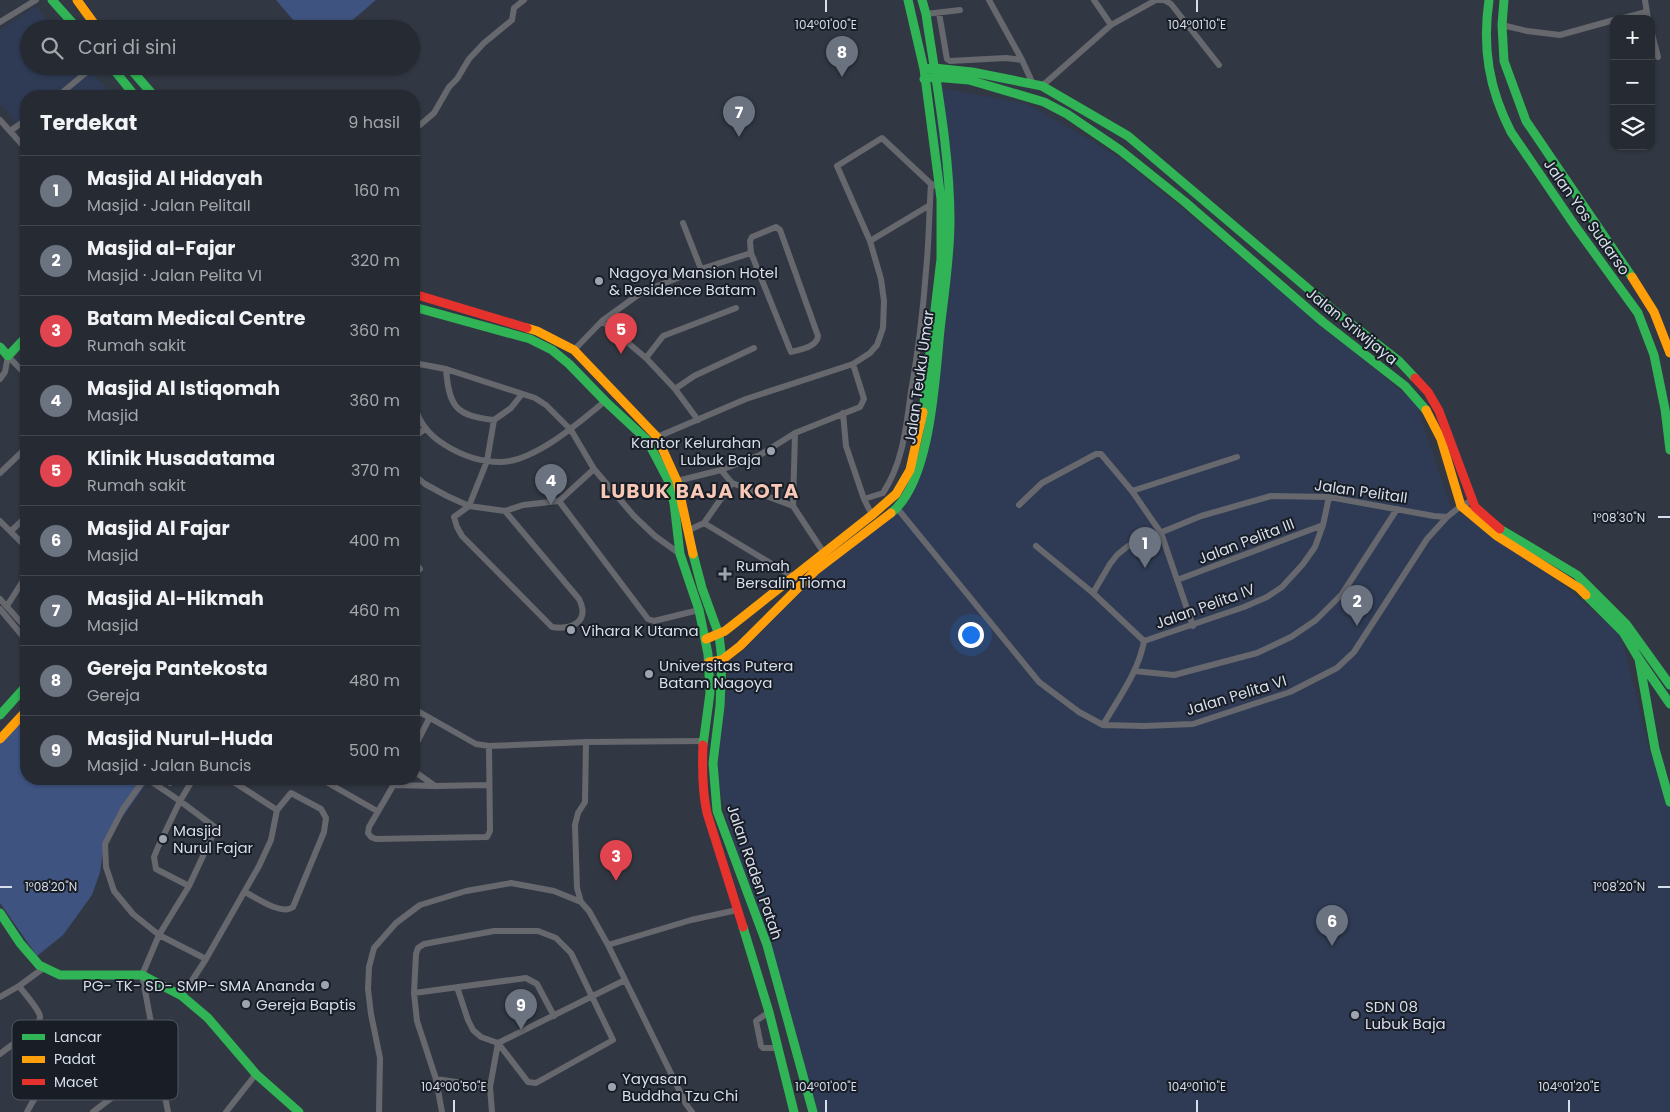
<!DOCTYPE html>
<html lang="id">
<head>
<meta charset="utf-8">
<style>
	body { margin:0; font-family:Poppins,sans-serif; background:#2e323a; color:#f1f3f6 }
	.controls { position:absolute; right:15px; top:15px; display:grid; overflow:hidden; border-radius:10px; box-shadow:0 1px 4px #0004 }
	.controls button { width:45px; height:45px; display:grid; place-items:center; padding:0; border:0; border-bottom:1px solid #42464d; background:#262a32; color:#f1f3f6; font:25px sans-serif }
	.you { position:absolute; left:970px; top:634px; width:18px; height:18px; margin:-12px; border:4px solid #fff; border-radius:50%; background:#1a73e8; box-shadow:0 0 0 8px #1a73e833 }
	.badge { display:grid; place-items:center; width:32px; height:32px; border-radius:50%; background:#9da4b0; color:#fff; font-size:16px; font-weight:700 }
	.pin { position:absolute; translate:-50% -41px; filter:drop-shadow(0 1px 2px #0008) }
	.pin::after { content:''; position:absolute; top:26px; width:18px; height:15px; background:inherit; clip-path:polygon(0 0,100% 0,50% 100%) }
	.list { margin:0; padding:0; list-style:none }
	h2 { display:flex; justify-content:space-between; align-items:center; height:65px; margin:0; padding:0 20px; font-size:21px }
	h2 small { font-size:16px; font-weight:400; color:#a4a7ac }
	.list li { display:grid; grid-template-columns:32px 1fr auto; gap:15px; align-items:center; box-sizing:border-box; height:70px; padding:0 20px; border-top:1px solid #42464d }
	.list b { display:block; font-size:19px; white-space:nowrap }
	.list p { margin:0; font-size:16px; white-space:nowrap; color:#a4a7ac }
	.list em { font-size:16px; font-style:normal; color:#a4a7ac }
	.icon { flex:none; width:28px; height:28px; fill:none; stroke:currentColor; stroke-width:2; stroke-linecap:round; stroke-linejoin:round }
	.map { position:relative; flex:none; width:1670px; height:1112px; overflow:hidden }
	.search { position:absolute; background:#262a32; box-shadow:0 1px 4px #0004; left:20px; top:20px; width:400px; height:55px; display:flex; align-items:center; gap:12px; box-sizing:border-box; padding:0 18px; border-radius:28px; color:#a4a7ac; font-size:19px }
	.panel { position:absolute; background:#262a32; box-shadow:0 1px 4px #0004; left:20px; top:90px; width:400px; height:695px; border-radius:20px }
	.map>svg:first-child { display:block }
	.built { fill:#2f3b54 }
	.green { fill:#3e5380 }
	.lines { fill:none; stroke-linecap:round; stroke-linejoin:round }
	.street { stroke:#66686e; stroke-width:6 }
	.fast { stroke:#30b455; stroke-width:9 }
	.slow { stroke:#ff9f0a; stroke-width:9 }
	.jam { stroke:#e5322d; stroke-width:9 }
	.ticks { fill:none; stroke:#d7deeb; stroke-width:2 }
	.poi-dot { fill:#9da4b0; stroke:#181d26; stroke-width:2 }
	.labels { text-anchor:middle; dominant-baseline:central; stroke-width:4; stroke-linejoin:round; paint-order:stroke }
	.street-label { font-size:15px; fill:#d7deeb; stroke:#181d26 }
	.poi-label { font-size:15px; fill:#d7deeb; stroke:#181d26; text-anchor:start }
	.district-label { font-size:20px; font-weight:bold; letter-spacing:1px; fill:#f8c8b6; stroke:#181d26 }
	.key { fill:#181d26; stroke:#515761; stroke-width:1 }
	.key-label { font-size:14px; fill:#d7deeb }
	.ticks-label { font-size:12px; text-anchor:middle; fill:#d7deeb; stroke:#181d26; stroke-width:4; stroke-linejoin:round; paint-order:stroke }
</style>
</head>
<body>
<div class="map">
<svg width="1670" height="1112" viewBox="0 0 1670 1112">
	<rect width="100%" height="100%" fill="#323843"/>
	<path class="built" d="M36,6L55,29H29V66H87L112,96H26V132L0,104V30Z
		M935,87L1027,104L1092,141L1123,160L1416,403L1450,506L1568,589L1621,635L1650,753L1670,792V1112H816L726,820L714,755L730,666L813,571L900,508L928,393L941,241Z"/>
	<path class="green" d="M276,0H376L342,29H301Z
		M26,712V779H149L104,843L100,872L92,895L63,935L37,956L0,903V739Z"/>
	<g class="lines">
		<path class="street" d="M989,0L1022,60L1033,84
			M1094,0L1111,25
			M1645,0L1648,19
			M939,13L947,59L950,61L1006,58L1022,60
			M926,14L960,10
			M1620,19L1646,12
			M0,22L36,0
			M1502,25L1527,31L1560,35L1614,20
			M1651,30L1658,57
			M1042,86L1111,25L1156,0H1164L1171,4L1219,65
			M58,96L94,66
			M0,120L26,149
			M414,129L420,125L434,113L449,87L457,79L469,59L484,43L512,20L514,8L524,0
			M10,131L26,120
			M683,223L701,269
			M776,227L780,230L783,238L818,336C817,347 801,349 791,352L751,253L750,241L752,237Z
			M870,241L930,205
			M602,321L646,358L675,389L698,420
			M574,350L602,321L642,292L701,269L751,253
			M8,356L26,375
			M646,358L663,336L736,308
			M414,363L446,369L535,398L546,405L571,430L594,469L634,516L655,536L680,554
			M446,369C449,407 456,416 494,420L511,408L522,394
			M414,377L417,364
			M0,379L5,372L8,356
			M675,389L694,376L754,348
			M414,399C416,420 427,434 445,445C461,455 481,462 500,462C534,462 580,422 605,401
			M843,413L846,446L864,499L872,515
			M494,420L487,461L469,506L454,517L457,527L462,536L552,627C573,630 590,621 579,599L505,511
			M414,437L425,429
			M657,437L746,399L853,364L870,353L877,345L883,328L884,301L881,279L870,241L837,166L882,138L931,184L938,186
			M721,470L732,483L793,506L824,553
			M0,473L26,448
			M414,475L425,484L447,496L469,506L505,511L523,505L559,501L594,469
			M677,481L721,470L760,455L795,433L860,407L864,399L853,364
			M1132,491L1237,457
			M864,499L883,493C903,463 906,427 911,392C918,352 923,312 926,271C929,242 929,213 931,184
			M559,501L648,619L654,621L699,610
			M1019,505L1042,483L1096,454H1101L1132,491L1161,533L1193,626
			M793,506L795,433
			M897,508L1039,682L1079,712L1103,725L1144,726L1193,724L1290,692L1337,668L1354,652L1427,539L1447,517L1461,506L1471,501
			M0,521L26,547
			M704,523L792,576
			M11,531L26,517
			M687,531L704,523L732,483
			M1036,546L1093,593L1144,641
			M414,561L420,569L414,575
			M1177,580L1323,525
			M1093,593L1110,564L1117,555L1128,546L1201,516L1271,496L1329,497L1434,516L1447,517
			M0,599L26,628
			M7,606L26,576
			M0,609L26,640
			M1144,641L1244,607L1267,597L1282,587L1303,564L1315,547L1323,525L1329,497
			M1134,671L1174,675L1257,653L1291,637L1316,620L1342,594L1397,509
			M414,709L476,744L489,746L586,742L703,741
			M1103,725C1118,699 1139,671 1144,641
			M414,748L429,719
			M414,771L435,786
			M164,779L170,783L173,779
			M229,779L277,810
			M321,779L377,811
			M397,779L369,827L368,833L371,837L376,839L487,837L490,831L489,746
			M393,785L435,786L489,785
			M189,886L156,869L154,857L158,847L180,801L193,779
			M581,902L577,888L575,825L578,813L585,802L586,742
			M608,945L691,920L737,910
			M414,993L526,978L537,984L554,1016
			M182,996L206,959L259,866L271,840L277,810L291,793L321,809L326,818L324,832L293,907C282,916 257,898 245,892
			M0,997L19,986L45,967
			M769,1012L756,1021L761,1046L763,1048H778
			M0,1054C8,1047 42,1026 40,1016C38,1008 24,993 19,986
			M436,1079L490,1087
			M34,1098L18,1092L21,1086L51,1079
			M27,1112C46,1075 58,1074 97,1073
			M93,1112L114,1096L127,1090L161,1080
			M168,1112L142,975L159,935L189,886L216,828L180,801L149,780L143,781L123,809L105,844L106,867L114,891L133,914L159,935L206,959
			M226,1112L256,1074
			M379,1112L380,1058L371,1014L368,989L369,967L374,948L396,923L420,905L466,891L511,883L554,891L581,902L589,911L608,945L686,1104L692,1112
			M442,1112L436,1079L417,1021L414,993L416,954L418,948L424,944L494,931H538L556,938L571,953L613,1040L536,1083L528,1082L498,1043L481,1037L473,1030L468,1020L457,987
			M492,1112L490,1087L498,1043L625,980"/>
		<path class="fast" d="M52,0L78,29
			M908,0L924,69L941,199V259L923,412
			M1489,0C1482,48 1489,89 1511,132L1575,226L1638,313L1654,355L1665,409L1670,450
			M1504,0L1502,25L1504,61L1526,121L1632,277
			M111,66L135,96
			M128,66L154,96
			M924,69L934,68L972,72L1042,86L1128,136L1332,309L1399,361L1415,378
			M924,79L934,77L969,80L1044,102L1067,114L1120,150L1185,202L1323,322L1405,386L1426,410
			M414,307L530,339L552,350L569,364L605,401L647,440L668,480L674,503L680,554L699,610L708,654L710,693L703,745
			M0,347L8,356L26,337
			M891,513C931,482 935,378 940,330C944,294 950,257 950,221C950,152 936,82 926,14L922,0
			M1500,529L1577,575L1626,624L1670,685
			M693,554L702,588L719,635L722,660L720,706L713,763L717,811L767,945L813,1112
			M1586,595L1623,632L1639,659L1670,704
			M1639,659L1655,749L1670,802
			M0,715L26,686
			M0,913L20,943L39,965L60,975H142L182,996L208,1018L256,1074L299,1112
			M743,927L769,1012L794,1112"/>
		<path class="slow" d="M77,0L98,29
			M1632,277L1654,312L1670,353
			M527,328L537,331L574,350L657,437L677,481L693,554
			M1426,410L1441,439L1461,506L1497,536L1579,588L1586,595
			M706,639L725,631L872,515L896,494L910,470L923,412
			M709,662L722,660L740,646L815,571L891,513
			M0,739L26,711"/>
		<path class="jam" d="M414,294L527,328
			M1415,378L1428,392L1439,411L1475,507L1500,529
			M703,745C702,768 702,790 707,813L743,927"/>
	</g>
	<path class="ticks" d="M826,0V12M1197,0V12M1658,517H1670M0,887H12M1658,887H1670M454,1100V1112M826,1100V1112M1197,1100V1112M1569,1100V1112"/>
	<g class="poi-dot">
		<circle cx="599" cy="281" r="5"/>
		<circle cx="771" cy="451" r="5"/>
		<path d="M722.5 566.5h5v5h5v5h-5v5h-5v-5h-5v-5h5z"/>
		<circle cx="571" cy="630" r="5"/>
		<circle cx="649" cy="674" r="5"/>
		<circle cx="163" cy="839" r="5"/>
		<circle cx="325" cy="985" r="5"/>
		<circle cx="246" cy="1004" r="5"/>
		<circle cx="1355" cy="1015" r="5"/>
		<circle cx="612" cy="1087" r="5"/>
	</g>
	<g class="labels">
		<g class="street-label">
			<text transform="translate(1587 217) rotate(55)">Jalan Yos Sudarso</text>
			<text transform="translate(1352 326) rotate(39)">Jalan Sriwijaya</text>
			<text transform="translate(919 377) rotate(-82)">Jalan Teuku Umar</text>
			<text transform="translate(1361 491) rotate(8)">Jalan PelitaII</text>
			<text transform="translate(1246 541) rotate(-21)">Jalan Pelita III</text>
			<text transform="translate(1205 606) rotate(-20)">Jalan Pelita IV</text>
			<text transform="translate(1236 695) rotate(-17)">Jalan Pelita VI</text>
			<text transform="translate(755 872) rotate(71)">Jalan Raden Patah</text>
		</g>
		<g class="poi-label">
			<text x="609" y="272">Nagoya Mansion Hotel<tspan x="609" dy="17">&amp; Residence Batam</tspan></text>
			<text x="761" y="442" text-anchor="end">Kantor Kelurahan<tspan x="761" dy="17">Lubuk Baja</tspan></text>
			<text x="736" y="565">Rumah<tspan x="736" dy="17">Bersalin Tioma</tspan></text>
			<text x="581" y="630">Vihara K Utama</text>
			<text x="659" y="665">Universitas Putera<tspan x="659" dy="17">Batam Nagoya</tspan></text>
			<text x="173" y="830">Masjid<tspan x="173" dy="17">Nurul Fajar</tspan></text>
			<text x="315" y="985" text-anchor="end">PG- TK- SD- SMP- SMA Ananda</text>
			<text x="256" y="1004">Gereja Baptis</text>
			<text x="1365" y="1006">SDN 08<tspan x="1365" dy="17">Lubuk Baja</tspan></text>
			<text x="622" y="1078">Yayasan<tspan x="622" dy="17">Buddha Tzu Chi</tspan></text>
		</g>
		<g class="district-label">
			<text x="700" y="491">LUBUK BAJA KOTA</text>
		</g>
	</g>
	<rect x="12" y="1020" width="166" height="80" rx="8" class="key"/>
	<rect x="22" y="1034" width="23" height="6" fill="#30b455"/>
	<rect x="22" y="1056" width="23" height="7" fill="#ff9f0a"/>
	<rect x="22" y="1079" width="23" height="6" fill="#e5322d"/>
	<g class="key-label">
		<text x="54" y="1042">Lancar</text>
		<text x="54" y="1064">Padat</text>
		<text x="54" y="1087">Macet</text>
	</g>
	<g class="ticks-label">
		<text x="826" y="29">104°01'00"E</text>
		<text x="1197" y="29">104°01'10"E</text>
		<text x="1619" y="522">1°08'30"N</text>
		<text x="51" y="891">1°08'20"N</text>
		<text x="1619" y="891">1°08'20"N</text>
		<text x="454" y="1091">104°00'50"E</text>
		<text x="826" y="1091">104°01'00"E</text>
		<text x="1197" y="1091">104°01'10"E</text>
		<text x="1569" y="1091">104°01'20"E</text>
	</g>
</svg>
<div class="controls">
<button>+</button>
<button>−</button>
<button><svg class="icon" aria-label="layers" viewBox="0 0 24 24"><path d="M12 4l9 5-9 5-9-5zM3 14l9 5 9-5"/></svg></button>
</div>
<div class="you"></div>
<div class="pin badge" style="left:1145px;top:568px;background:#6b7280">1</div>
<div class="pin badge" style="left:1357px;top:626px;background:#6b7280">2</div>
<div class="pin badge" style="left:616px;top:881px;background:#e0444e">3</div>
<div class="pin badge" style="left:551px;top:505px;background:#6b7280">4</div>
<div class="pin badge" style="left:621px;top:354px;background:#e0444e">5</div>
<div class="pin badge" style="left:1332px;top:946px;background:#6b7280">6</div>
<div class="pin badge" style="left:739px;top:137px;background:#6b7280">7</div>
<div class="pin badge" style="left:842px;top:77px;background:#6b7280">8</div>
<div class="pin badge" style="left:521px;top:1030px;background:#6b7280">9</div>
<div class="search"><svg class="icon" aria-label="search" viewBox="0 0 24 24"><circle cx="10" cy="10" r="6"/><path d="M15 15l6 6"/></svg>Cari di sini</div>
<section class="panel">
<h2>Terdekat<small>9 hasil</small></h2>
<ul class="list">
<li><span class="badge" style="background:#6b7280">1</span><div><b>Masjid Al Hidayah</b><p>Masjid · Jalan PelitaII</p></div><em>160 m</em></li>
<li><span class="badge" style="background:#6b7280">2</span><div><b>Masjid al-Fajar</b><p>Masjid · Jalan Pelita VI</p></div><em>320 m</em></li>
<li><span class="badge" style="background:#e0444e">3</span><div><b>Batam Medical Centre</b><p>Rumah sakit</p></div><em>360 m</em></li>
<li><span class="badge" style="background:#6b7280">4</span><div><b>Masjid Al Istiqomah</b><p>Masjid</p></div><em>360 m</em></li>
<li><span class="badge" style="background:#e0444e">5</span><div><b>Klinik Husadatama</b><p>Rumah sakit</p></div><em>370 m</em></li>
<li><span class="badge" style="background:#6b7280">6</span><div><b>Masjid Al Fajar</b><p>Masjid</p></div><em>400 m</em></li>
<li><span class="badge" style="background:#6b7280">7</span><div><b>Masjid Al-Hikmah</b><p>Masjid</p></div><em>460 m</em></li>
<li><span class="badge" style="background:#6b7280">8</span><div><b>Gereja Pantekosta</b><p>Gereja</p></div><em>480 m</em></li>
<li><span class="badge" style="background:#6b7280">9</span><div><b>Masjid Nurul-Huda</b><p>Masjid · Jalan Buncis</p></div><em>500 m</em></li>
</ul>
</section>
</div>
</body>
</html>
